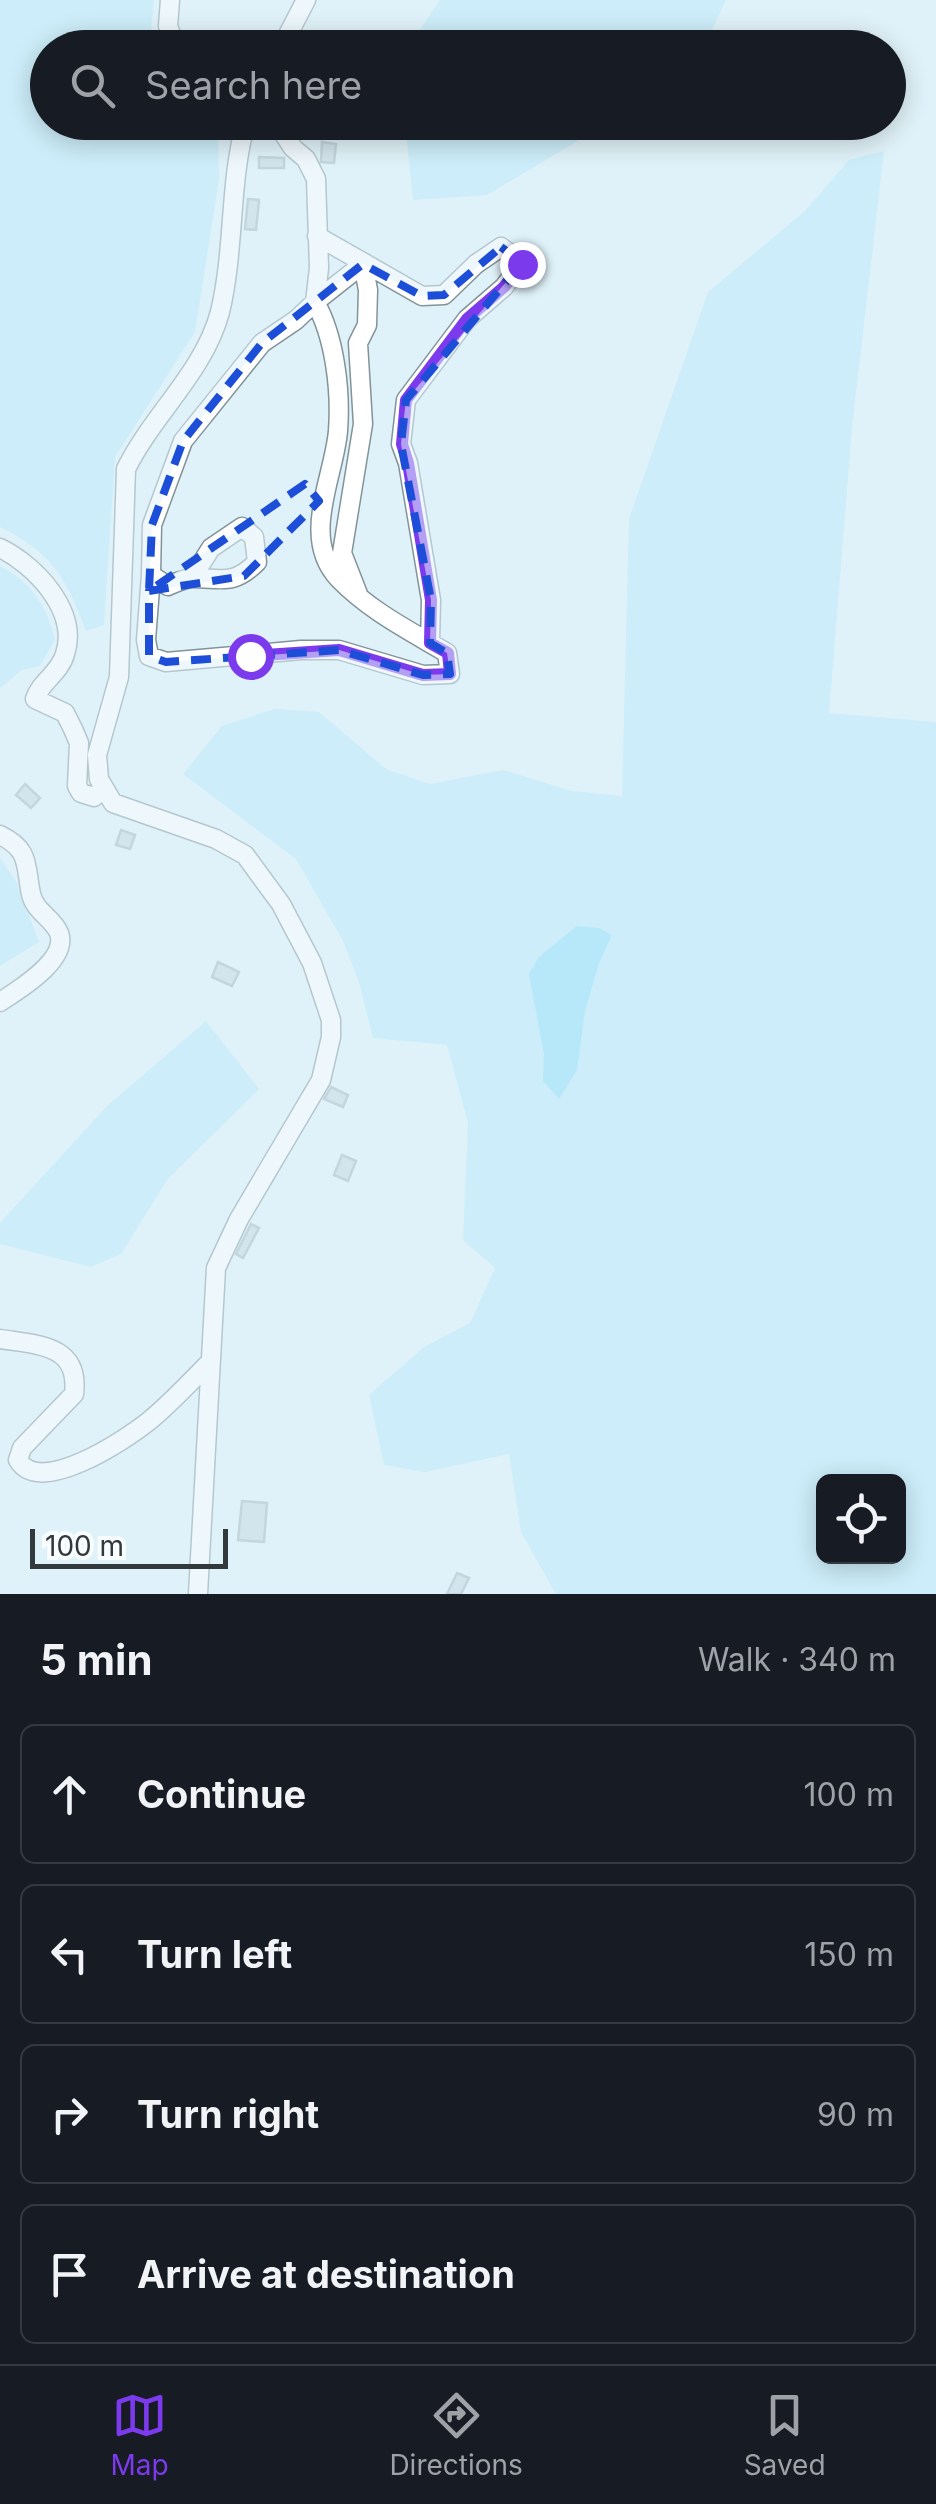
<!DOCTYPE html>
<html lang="en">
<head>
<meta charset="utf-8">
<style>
	body { margin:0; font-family:Inter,sans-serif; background:#242831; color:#f1f3f6 }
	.controls { position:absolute; right:30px; bottom:30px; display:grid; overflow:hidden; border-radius:15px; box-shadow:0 5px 25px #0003 }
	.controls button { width:90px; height:90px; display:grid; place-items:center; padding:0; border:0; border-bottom:2px solid #363941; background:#171b24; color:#f1f3f6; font:50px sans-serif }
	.scale { position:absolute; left:30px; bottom:25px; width:198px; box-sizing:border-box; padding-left:10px; border:5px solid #32393c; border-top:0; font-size:28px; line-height:35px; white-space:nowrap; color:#32393c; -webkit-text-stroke:8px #f9fdfe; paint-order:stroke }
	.stop { position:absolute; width:30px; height:30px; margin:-22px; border:8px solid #7c3aed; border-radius:50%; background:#fff }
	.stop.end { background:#7c3aed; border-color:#fff; box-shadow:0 2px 10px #0008 }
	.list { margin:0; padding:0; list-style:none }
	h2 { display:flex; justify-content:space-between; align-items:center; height:130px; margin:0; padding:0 40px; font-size:42px }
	h2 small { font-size:32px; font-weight:400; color:#9ea1a6 }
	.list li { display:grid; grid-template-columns:65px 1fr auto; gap:30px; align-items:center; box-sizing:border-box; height:140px; margin:0 20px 20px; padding:0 20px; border:2px solid #363941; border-radius:15px }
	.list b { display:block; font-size:38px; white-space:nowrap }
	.list em { font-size:32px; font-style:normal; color:#9ea1a6 }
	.icon { flex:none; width:55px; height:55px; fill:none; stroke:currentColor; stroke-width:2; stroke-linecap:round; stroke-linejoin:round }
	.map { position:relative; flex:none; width:936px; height:1594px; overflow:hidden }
	.search { position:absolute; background:#171b24; box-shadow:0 5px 25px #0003; left:30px; right:30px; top:30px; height:110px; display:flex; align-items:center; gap:25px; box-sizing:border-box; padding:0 35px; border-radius:55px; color:#9ea1a6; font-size:38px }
	.sheet { height:770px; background:#171b24 }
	nav { display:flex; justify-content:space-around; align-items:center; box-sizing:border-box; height:140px; border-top:2px solid #363941; background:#171b24; font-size:28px; color:#9ea1a6 }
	nav a { display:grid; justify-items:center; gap:5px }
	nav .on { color:#7c3aed }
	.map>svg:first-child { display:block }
	.green { fill:#b4e6f8; fill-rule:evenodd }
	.water { fill:#83dbf9 }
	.building { fill:#c3d5dc; stroke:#a2b3ba; stroke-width:2.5 }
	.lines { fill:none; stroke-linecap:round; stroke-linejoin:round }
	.minor-casing { stroke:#829399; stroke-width:21 }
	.minor { stroke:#fff; stroke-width:18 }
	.route { stroke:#7c3aed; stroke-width:12 }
	.marked { fill:none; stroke:#1d4ed8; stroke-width:8; stroke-dasharray:20 12; stroke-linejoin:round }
</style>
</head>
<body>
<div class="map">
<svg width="936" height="1594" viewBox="0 0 936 1594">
	<rect width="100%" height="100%" fill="#e0f2f9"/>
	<path class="green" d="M0,0H154L151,27L159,47L48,48V122L218,123L219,180L195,332L115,457L104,625L86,631C66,578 53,553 0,527Z
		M440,0H726L704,47H408Z
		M405,123V122L608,123L487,195L413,200Z
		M884,151L852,428L829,713L936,722V1594H556L521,1532L509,1454L425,1472L384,1465L369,1395L424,1347L470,1323L495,1268L463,1240L468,1123L447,1045L373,1038L359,982L343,941L296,859L183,774L222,726L274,709L319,712L386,769L430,784L503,770L572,791L622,796L629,519L708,292L805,211L849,160ZM824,1482H898V1556H824Z
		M0,566C31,582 47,606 55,639L40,666L22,670L0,688Z
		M0,858L17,883L39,942L0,966Z
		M206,1021L259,1089L167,1180L121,1254L91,1267L0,1244V1223L106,1107Z"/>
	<path class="water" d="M577,926L599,928L612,935L599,963L585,1011L577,1070L559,1099L543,1081L544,1054L529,974L539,957Z"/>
	<path class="building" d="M322,142L336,144L334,163L321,162Z
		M259,157L284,158V168H259Z
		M248,199L259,200L256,230L245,229Z
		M25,784L40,798L31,808L16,795Z
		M121,830L135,835L130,849L116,845Z
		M218,962L239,972L232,986L212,977Z
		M331,1087L348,1095L343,1107L324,1099Z
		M342,1155L356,1161L348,1181L334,1175Z
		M251,1224L259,1228L243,1258L236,1254Z
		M242,1501L267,1503L264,1542L238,1540Z
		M457,1573L469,1578L461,1594H447Z"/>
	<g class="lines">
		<defs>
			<path id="minor" d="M170,0L168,26L176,48
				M281,48L306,0
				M317,236L422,296L444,295L476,264L501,247L522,263L504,287L467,319L406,400L401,444L408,463L431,600L430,643
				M0,548C35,565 79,611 65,654C60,673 40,682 35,699L65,713L73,729L79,743L77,786L81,793L94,797L103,789
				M151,575L146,640L149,656L166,662L301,650H339L423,675L450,674L447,653C410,631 370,611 339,579C300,538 334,478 338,431C341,391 335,337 315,302L363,264L368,290L367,325L358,343L363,424L342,553L358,594
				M192,578L211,548L242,527L254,537L257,562C233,586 222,578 193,578C185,578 175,583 168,586L151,575L152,525L183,441L262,343L296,320L315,302L319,268L316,179L306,159L293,148L276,122
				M0,835C31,850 25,866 31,894C35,912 53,918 59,933C69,960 18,990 0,1002
				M0,1339C37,1345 80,1344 74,1394L22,1448L18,1460C40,1497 125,1440 149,1421C171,1403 191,1381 211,1361
				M198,1594L216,1268L239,1219L321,1080L331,1037V1020L312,963L281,904L245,855L216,839L113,803L99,779L97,755L119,677L126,469C153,414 204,372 220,312C235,250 229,181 246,122"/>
		</defs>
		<use href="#minor" class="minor-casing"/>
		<use href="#minor" class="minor"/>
	</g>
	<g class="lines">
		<path class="route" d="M250,656L339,650L423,675L450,674L448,653L430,643L431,600L408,463L402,444L406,400L467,319L504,287L522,264"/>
	</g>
	<path d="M0 0H936V1594H0ZM501,247L522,263L406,400L401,444L431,600L430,643L447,653L450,674L423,675L339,650L166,662L149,656V591L244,576L319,501L305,484L149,591L152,525L183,441L262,343L363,264L422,296L444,295Z" fill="#e0f2f9" fill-opacity=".55" fill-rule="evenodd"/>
	<path class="marked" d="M501,247L522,263L406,400L401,444L431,600L430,643L447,653L450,674L423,675L339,650L166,662L149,656V591L244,576L319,501L305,484L149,591L152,525L183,441L262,343L363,264L422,296L444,295Z"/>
</svg>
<div class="controls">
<button><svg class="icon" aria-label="locate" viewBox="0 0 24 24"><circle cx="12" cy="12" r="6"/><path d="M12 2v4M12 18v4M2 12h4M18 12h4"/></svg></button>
</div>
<div class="scale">100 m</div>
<div class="stop" style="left:250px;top:656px"></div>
<div class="stop end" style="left:522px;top:264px"></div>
<div class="search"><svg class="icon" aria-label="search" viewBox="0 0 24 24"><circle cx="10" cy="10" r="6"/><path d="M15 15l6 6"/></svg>Search here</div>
</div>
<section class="sheet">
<h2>5 min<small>Walk · 340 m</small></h2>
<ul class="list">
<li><svg class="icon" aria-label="ahead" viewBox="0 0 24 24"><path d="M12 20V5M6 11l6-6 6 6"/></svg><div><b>Continue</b></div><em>100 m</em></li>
<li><svg class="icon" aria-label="left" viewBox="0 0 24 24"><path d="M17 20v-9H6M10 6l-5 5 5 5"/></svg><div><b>Turn left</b></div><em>150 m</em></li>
<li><svg class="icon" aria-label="right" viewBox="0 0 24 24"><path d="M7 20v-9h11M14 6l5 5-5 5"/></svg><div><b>Turn right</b></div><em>90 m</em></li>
<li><svg class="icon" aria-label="arrive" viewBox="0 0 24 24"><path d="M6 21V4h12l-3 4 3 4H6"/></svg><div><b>Arrive at destination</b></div></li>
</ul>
</section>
<nav>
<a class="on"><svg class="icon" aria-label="map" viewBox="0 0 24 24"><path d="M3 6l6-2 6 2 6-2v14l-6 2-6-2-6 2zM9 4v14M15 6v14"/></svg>Map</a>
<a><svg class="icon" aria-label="directions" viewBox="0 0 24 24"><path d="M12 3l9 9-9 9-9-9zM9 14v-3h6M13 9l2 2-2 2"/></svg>Directions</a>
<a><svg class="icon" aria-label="saved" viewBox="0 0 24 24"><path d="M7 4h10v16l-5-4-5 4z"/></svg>Saved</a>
</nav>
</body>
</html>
